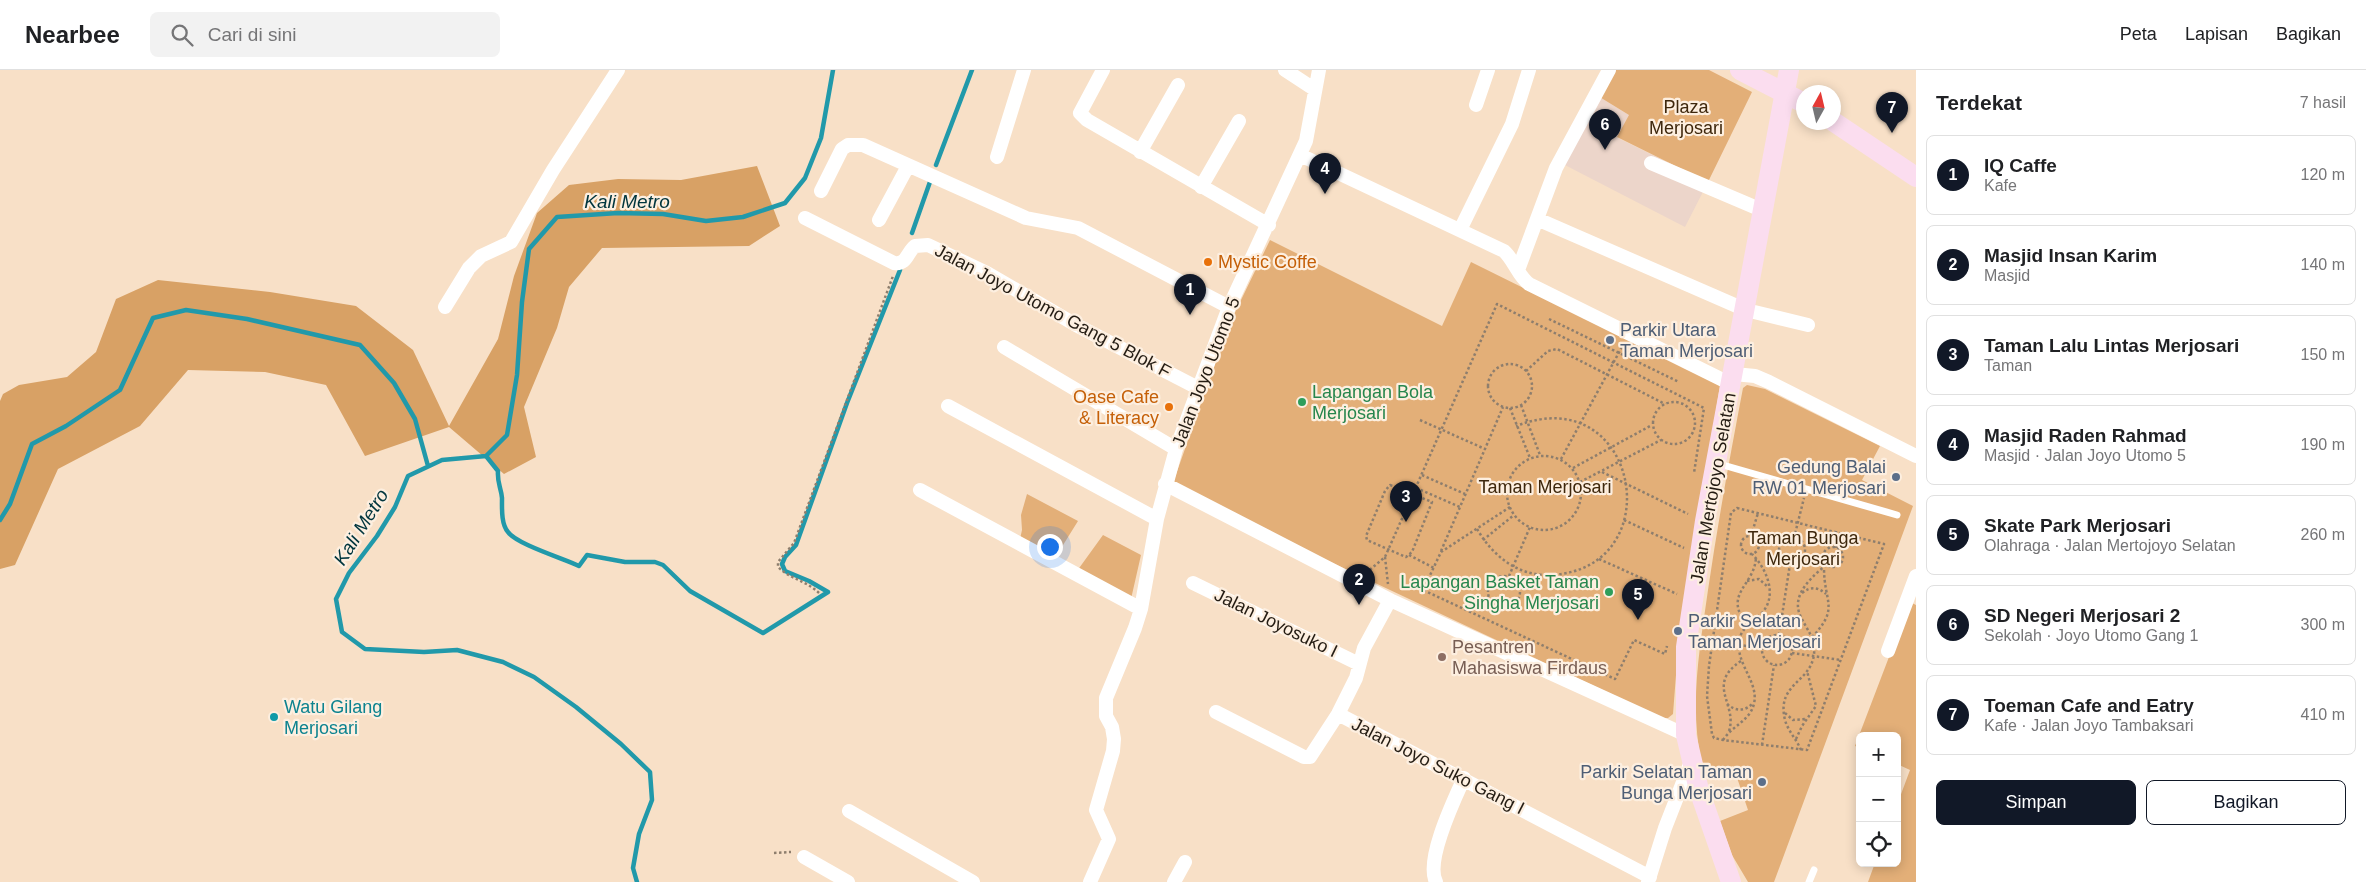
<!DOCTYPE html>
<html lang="id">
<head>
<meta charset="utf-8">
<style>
	body { margin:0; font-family:Helvetica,sans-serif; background:#f2f2f2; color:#202124 }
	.controls { position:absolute; right:15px; bottom:15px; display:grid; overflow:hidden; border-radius:8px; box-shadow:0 2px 12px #0003 }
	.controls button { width:45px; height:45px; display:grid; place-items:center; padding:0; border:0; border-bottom:1px solid #e0e0e0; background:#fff; color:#202124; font:25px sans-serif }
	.compass { position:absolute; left:1796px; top:15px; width:45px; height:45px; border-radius:50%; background:#fff; box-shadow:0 2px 12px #0003; rotate:8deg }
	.you { position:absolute; left:1049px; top:476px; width:18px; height:18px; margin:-12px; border:4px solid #fff; border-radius:50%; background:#1a73e8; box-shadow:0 0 0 8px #1a73e833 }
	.badge { display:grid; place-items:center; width:32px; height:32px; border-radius:50%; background:#111827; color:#fff; font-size:16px; font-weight:700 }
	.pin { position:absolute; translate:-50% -41px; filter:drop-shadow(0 1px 2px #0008) }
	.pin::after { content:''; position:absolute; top:26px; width:18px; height:15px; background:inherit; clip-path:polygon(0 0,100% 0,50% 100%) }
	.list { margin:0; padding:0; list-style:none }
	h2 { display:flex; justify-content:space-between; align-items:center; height:65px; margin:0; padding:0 20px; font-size:21px }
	h2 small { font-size:16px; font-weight:400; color:#757577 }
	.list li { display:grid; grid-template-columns:32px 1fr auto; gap:15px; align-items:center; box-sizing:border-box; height:80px; margin:0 10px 10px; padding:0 10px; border:1px solid #e0e0e0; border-radius:8px }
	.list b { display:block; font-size:19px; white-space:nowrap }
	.list p { margin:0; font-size:16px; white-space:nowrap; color:#757577 }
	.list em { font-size:16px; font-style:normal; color:#757577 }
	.actions { display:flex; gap:10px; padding:15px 20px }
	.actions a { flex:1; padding:11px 0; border:1px solid #111827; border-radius:8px; text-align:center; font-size:18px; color:#111827 }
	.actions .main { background:#111827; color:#fff }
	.icon { flex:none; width:28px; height:28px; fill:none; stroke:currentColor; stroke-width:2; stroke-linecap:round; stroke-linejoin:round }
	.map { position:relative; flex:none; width:1916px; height:812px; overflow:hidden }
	header { display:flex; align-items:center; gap:30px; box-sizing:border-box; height:70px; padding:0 25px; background:#fff; border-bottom:1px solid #e0e0e0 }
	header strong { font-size:24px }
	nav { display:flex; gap:28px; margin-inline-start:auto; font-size:18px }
	.search { width:350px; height:45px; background:#f2f2f2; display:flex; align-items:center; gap:12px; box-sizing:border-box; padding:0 18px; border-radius:8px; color:#757577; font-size:19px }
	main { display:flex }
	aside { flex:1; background:#fff }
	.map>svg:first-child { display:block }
	.education { fill:#ecd5ca }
	.green { fill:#e3af78 }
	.forest { fill:#d8a165 }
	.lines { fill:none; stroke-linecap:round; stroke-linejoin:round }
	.stream { stroke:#2199aa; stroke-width:4.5 }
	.path { stroke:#8e7e6d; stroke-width:2.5; stroke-dasharray:2.5 2.5; stroke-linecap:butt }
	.lane { stroke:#fff; stroke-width:7 }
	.street { stroke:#fff; stroke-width:14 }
	.secondary { stroke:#fbddef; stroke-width:20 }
	.food-dot { fill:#e8710a; stroke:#fdefe0; stroke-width:2 }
	.service-dot { fill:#5c6f8a; stroke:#fdefe0; stroke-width:2 }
	.leisure-dot { fill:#2e9e5b; stroke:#fdefe0; stroke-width:2 }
	.education-dot { fill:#8d6e63; stroke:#fdefe0; stroke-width:2 }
	.culture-dot { fill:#0f9aa8; stroke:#fdefe0; stroke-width:2 }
	.labels { text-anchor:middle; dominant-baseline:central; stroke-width:4.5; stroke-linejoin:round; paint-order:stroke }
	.park-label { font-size:18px; fill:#3e270c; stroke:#fdefe0 }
	.food-label { font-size:18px; fill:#c56008; stroke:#fdefe0; text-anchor:start }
	.street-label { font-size:18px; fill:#241c13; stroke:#fdefe0 }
	.service-label { font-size:18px; fill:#4e5e75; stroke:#fdefe0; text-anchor:start }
	.leisure-label { font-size:18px; fill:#27864d; stroke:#fdefe0; text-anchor:start }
	.education-label { font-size:18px; fill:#785e54; stroke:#fdefe0; text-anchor:start }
	.culture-label { font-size:18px; fill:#0d838f; stroke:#fdefe0; text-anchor:start }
	.water-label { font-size:19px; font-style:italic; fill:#00353d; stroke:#fdefe0 }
</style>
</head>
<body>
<header>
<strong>Nearbee</strong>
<div class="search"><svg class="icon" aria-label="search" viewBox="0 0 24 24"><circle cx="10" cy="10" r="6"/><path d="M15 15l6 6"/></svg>Cari di sini</div>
<nav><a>Peta</a><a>Lapisan</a><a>Bagikan</a></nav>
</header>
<main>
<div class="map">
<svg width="1916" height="812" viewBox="0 0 1916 812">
	<rect width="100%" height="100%" fill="#f8e0c7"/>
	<path class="education" d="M1598,26L1629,45L1618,68L1708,112L1685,157L1561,93Z"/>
	<path class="green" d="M1614,0H1709L1752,22L1708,112L1617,67L1629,45L1598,26Z
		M1270,170L1442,256L1471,192L1720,315L1678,579L1673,644L1668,648H1662L1322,488L1175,413L1174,410L1228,257Z
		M1747,315L1765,319L1880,376L1862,410L1913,436L1774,812H1748L1732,785L1720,751L1748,740L1733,696L1704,704C1688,640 1699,584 1708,520C1718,452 1730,386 1743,318Z
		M1027,424L1078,451L1055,488L1020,469L1022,460L1021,445Z
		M1103,465L1141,485L1131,529L1077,501Z
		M1910,532L1916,535V812H1868L1875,793H1897V735L1910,700L1897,694V666H1860V678L1855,676Z"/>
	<path class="forest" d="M757,96L780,156L749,176L602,178L569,217L557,258L524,337L536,387L504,404L449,357L365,386L326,315L265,302L188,300L140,356L58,399L15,495L0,499V331L3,324L19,315L67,307L96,282L116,229L158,210L270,222L356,236L413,280L449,356L498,269L514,206L537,143L569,115L618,109L681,110Z"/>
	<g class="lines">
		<path class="stream" d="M936,95L972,0
			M912,163L931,109
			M486,386L498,401C497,413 501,417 502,428C502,438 501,454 508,462C516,474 565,489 579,496L587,485L625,492H655L663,495L690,521L763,563L828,522L809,511L785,501L782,494L785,487L796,475L847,333L900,200
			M0,450L10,434L32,374L66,356L120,320L153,248L186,240L247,249L360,275L394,313L415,349L428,396
			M637,812L633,798L639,764L652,730L650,702L621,674L576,637L534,607L503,592L457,580L424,582L365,579L342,562L336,529L349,503L377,466L395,437L408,406L442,390L486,386L507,365L517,305L522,232L529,179L557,147L618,143L663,144L706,151L743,147L785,133L805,108L821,68L833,0"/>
		<path class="path" d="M1549,249L1679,312
			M1488 316a22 22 0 1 1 44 0a22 22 0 1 1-44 0Z
			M1526,301L1548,281L1557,279L1665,334
			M1653 353a21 21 0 1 1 42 0a21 21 0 1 1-42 0Z
			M1521,335L1540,385
			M1510,338L1530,388
			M1420,350L1485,379
			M1507 423a37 37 0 1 1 74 0a37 37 0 1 1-74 0Z
			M1561,389L1623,275
			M1573,398L1652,355
			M1602,402L1688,444
			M1422,405L1465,424
			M1580,412L1661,370
			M1390,415L1432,432L1412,482L1406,487L1367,470L1366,466L1385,421Z
			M1416,418L1460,437L1503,337
			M1510,437L1441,482L1423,520L1615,609L1634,570L1665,584L1667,576
			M1737,438L1884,474L1807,680L1723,670L1714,668L1712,664L1707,626L1709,596L1731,443Z
			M1624,450L1684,478
			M1477,459C1493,486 1517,506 1550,505C1673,500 1639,308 1516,356
			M1741 475a9 9 0 1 1 18 0a9 9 0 1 1-18 0Z
			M1751,466L1758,443
			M1779 480a13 13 0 1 1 26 0a13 13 0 1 1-26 0Z
			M1794,468L1804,428
			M1483,470L1514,445
			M1823 487a10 10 0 1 1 20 0a10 10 0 1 1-20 0Z
			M1836,478V461
			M1441,481L1460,437
			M1409,485L1434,498
			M1385,487L1388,514
			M1599,489L1677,524
			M1366,503L1385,487L1497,234L1704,338L1694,403
			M1509,506L1530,457
			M1488 522a16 16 0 1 1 32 0a16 16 0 1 1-32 0Z
			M1747,511L1759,509L1768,517
			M819,523C807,511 790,509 778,497V492L794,473L893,206
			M1802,523C1811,516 1818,517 1826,524
			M1747,555C1722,523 1755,516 1756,487
			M1762 580a15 15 0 1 1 30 0a15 15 0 1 1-30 0Z
			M1779,565L1790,494
			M1812,567C1840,538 1824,533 1824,498
			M1704,570L1761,578
			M1792,583L1841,590
			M1727,634C1735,641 1744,642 1752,634
			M1785,643L1793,650L1806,649
			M1729,661C1738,634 1705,615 1741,591
			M1796,669L1802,656L1816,636L1807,601
			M1723,670C1730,659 1742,654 1750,643C1767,616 1732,595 1740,567C1743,557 1753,552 1760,545C1779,527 1767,499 1752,484
			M1762,675L1774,595
			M1801,680C1797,670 1788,661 1785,650C1776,613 1811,613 1814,584C1816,568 1806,559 1800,545C1791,524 1813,506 1827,494
			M774,783L791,782"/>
		<path class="lane" d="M1716,393L1897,445
			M1809,812L1814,800"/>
		<path class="street" d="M1103,0L1080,43L1087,50L1269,155
			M1285,0L1314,19
			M1476,35L1488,0
			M1140,82L1178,15
			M1300,85L1504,181C1514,190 1518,206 1529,214L1731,314
			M997,87L1024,0
			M1651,93L1764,141
			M1201,117L1239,51
			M821,121L842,79L848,75H863L1026,148L1078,158L1229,237
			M805,148L894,193C907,195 907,182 915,176L928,175L987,203L1076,255L1198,318
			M1537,149L1746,240L1808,255
			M879,150L908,96
			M1460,160L1512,54L1529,0
			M1518,200L1556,98L1609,0
			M445,237L469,198L481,186L511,172L553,100L618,0
			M1004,277L1176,379
			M1734,304L1755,306L1769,312L1916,386
			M948,336L1157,449
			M1165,414L1390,530L1686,665
			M920,420L1141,539
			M1193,513L1359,594
			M1888,581L1916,506
			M1216,642L1304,687H1310L1338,644L1356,608L1364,578L1390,530
			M1338,644L1650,807
			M849,741L973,812
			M804,787L848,812
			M1090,812L1109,769L1096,740L1113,681L1114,669L1112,657L1106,646V628L1135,558L1141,539L1157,449L1176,379L1229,237L1306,71L1319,0
			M1174,812L1185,792
			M1436,812C1425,790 1454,730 1464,708
			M1648,812L1665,758L1692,689"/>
		<path class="secondary" d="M1740,0L1804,33
			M1834,52L1916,107
			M1731,812L1699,720L1686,665V577L1705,451L1789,0"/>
	</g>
	<g class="food-dot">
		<circle cx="1208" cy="192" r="5"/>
		<circle cx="1169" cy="337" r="5"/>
	</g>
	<g class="service-dot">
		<circle cx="1610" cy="270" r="5"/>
		<circle cx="1896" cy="407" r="5"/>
		<circle cx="1678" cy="561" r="5"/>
		<circle cx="1762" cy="712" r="5"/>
	</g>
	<g class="leisure-dot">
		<circle cx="1302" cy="332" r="5"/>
		<circle cx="1609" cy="522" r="5"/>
	</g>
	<circle class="education-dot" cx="1442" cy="587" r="5"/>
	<circle class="culture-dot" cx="274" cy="647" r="5"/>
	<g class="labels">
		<g class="park-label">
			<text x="1686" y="37">Plaza<tspan x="1686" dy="21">Merjosari</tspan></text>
			<text x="1545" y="417">Taman Merjosari</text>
			<text x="1803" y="468">Taman Bunga<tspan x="1803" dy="21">Merjosari</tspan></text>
		</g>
		<g class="food-label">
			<text x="1218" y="192">Mystic Coffe</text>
			<text x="1159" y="327" text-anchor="end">Oase Cafe<tspan x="1159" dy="21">&amp; Literacy</tspan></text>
		</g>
		<g class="street-label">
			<text transform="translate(1053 241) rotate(28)">Jalan Joyo Utomo Gang 5 Blok F</text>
			<text transform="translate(1206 302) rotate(-69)">Jalan Joyo Utomo 5</text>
			<text transform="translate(1713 418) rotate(-80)">Jalan Mertojoyo Selatan</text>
			<text transform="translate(1276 553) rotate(26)">Jalan Joyosuko I</text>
			<text transform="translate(1438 696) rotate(27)">Jalan Joyo Suko Gang I</text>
		</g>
		<g class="service-label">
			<text x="1620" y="260">Parkir Utara<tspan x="1620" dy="21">Taman Merjosari</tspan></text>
			<text x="1886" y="397" text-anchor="end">Gedung Balai<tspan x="1886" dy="21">RW 01 Merjosari</tspan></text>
			<text x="1688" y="551">Parkir Selatan<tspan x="1688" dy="21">Taman Merjosari</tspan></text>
			<text x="1752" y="702" text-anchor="end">Parkir Selatan Taman<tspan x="1752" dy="21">Bunga Merjosari</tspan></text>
		</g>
		<g class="leisure-label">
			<text x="1312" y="322">Lapangan Bola<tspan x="1312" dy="21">Merjosari</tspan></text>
			<text x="1599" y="512" text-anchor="end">Lapangan Basket Taman<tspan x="1599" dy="21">Singha Merjosari</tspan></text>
		</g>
		<g class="education-label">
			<text x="1452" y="577">Pesantren<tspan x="1452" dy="21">Mahasiswa Firdaus</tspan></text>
		</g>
		<g class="culture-label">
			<text x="284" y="637">Watu Gilang<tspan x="284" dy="21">Merjosari</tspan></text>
		</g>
		<g class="water-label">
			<text x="627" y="131">Kali Metro</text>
			<text transform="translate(361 457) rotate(-58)">Kali Metro</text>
		</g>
	</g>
</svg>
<div class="controls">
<button>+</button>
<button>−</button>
<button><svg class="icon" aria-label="locate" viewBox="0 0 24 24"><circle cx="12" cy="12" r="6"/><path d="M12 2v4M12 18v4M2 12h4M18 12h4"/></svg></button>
</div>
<svg class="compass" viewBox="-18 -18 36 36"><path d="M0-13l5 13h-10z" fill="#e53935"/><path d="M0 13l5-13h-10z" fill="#757577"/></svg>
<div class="you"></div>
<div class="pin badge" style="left:1190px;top:245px">1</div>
<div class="pin badge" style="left:1359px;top:535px">2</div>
<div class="pin badge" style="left:1406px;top:452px">3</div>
<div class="pin badge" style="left:1325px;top:124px">4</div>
<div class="pin badge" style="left:1638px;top:550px">5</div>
<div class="pin badge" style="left:1605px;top:80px">6</div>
<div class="pin badge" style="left:1892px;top:63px">7</div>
</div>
<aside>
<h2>Terdekat<small>7 hasil</small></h2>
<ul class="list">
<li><span class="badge">1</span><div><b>IQ Caffe</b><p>Kafe</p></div><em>120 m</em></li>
<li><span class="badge">2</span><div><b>Masjid Insan Karim</b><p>Masjid</p></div><em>140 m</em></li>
<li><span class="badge">3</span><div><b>Taman Lalu Lintas Merjosari</b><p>Taman</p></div><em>150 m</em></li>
<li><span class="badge">4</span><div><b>Masjid Raden Rahmad</b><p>Masjid · Jalan Joyo Utomo 5</p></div><em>190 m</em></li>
<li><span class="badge">5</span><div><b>Skate Park Merjosari</b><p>Olahraga · Jalan Mertojoyo Selatan</p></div><em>260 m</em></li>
<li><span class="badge">6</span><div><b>SD Negeri Merjosari 2</b><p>Sekolah · Joyo Utomo Gang 1</p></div><em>300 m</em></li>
<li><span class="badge">7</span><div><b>Toeman Cafe and Eatry</b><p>Kafe · Jalan Joyo Tambaksari</p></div><em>410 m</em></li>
</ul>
<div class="actions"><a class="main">Simpan</a><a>Bagikan</a></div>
</aside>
</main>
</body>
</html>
